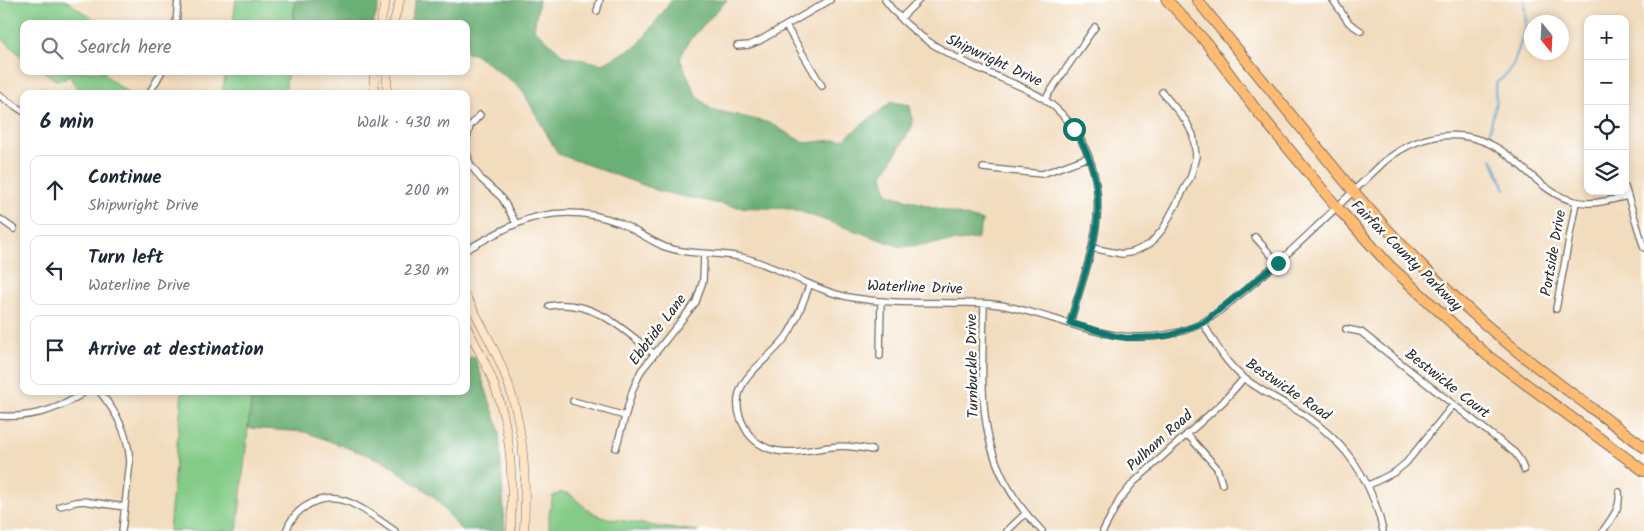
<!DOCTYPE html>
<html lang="en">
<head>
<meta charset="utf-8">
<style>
	body { margin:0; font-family:Kalam,sans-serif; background:#f6f6f7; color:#1f2937 }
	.controls { position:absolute; right:15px; top:15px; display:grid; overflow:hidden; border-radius:10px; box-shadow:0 2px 8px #0003 }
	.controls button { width:45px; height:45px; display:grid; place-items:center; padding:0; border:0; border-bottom:1px solid #e0e1e3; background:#fff; color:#1f2937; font:25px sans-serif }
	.compass { position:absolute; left:1524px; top:15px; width:45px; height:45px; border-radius:50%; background:#fff; box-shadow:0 2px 8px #0003; rotate:162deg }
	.stop { position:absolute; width:15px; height:15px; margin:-11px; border:4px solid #0f766e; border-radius:50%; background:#fff }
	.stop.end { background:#0f766e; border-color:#fff; box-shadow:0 1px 5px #0008 }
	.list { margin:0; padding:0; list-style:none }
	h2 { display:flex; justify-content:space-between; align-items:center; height:65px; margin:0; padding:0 20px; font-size:21px }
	h2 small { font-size:16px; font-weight:400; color:#747a83 }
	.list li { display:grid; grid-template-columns:32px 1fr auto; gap:15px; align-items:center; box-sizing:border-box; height:70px; margin:0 10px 10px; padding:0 10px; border:1px solid #e0e1e3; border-radius:10px }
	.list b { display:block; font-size:19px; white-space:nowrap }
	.list p { margin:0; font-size:16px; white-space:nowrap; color:#747a83 }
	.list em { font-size:16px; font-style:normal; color:#747a83 }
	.icon { flex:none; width:28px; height:28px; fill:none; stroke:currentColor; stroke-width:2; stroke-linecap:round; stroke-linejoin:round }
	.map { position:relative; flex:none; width:1644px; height:531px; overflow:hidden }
	.search { position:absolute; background:#fff; box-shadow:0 2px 8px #0003; left:20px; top:20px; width:450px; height:55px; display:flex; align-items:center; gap:12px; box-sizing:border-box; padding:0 18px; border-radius:10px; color:#747a83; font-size:19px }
	.panel { position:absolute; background:#fff; box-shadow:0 2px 8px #0003; left:20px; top:90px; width:450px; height:305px; border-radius:10px }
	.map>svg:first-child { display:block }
	.green { fill:#83cb87; stroke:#577b59 }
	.forest { fill:#6aaf74; stroke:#4a6d50 }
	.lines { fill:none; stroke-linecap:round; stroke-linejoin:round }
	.stream { stroke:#54a2ce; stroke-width:2 }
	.minor-casing { stroke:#71695e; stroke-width:8 }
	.secondary-casing { stroke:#71695e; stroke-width:9 }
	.trunk-casing { stroke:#71695e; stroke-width:12 }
	.minor { stroke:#fff; stroke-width:5.5 }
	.secondary { stroke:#ffe4c6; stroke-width:8 }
	.trunk { stroke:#ffbb71; stroke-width:10 }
	.route { stroke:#0f766e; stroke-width:6 }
	.labels { text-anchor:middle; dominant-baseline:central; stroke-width:5; stroke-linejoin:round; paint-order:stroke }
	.street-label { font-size:15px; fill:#2b2b2b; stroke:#fff }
</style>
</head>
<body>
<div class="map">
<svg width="1644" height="531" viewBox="0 0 1644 531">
	<rect width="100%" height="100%" fill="#fff"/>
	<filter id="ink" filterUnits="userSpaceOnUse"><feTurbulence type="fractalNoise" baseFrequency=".02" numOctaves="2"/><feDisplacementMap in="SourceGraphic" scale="10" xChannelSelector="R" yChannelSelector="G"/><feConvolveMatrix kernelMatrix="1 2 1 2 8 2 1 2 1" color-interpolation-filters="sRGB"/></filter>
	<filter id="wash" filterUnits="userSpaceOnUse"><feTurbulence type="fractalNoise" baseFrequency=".0096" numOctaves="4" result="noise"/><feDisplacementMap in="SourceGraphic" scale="20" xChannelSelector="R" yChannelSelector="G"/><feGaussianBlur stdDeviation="1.12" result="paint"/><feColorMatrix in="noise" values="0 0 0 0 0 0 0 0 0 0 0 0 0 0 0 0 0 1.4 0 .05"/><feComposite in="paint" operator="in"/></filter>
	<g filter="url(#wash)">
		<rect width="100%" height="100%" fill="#f2dcbe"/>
		<path class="green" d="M0,0H65L101,24H24V59L0,36Z
			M236,0H295L293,24H233Z
			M43,71H106L104,74L129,94H80L69,75L65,79L56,80Z
			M226,71H288L285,94H222Z
			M182,391H252L237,531H169Z
			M562,492L570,494L587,509L601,517L660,527L698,531H549V514L553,496Z"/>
		<path class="forest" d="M295,0H381L373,24H293Z
			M416,0H539L534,29L564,56L603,64L638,45L672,0H727L688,42L680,59L696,95L711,109L770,123L804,143L844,139L891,102L910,105L913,125L883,175L887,194L983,221L977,239L901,247L793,209L736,207L662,192L558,154L521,88L475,54L466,53V24H410Z
			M475,357L499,429L505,531H462L434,497L386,462L305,432L248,428L252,391H466V358Z"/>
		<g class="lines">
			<path class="stream" d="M1490,131L1496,101L1495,89L1497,82L1505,76L1514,63L1526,26L1524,0
				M1492,159L1505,189"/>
		</g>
	</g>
	<g filter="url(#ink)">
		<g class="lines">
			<defs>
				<path id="minor" d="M885,0C911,36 949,56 989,73C1007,81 1027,88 1044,99C1060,110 1075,127 1083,144C1115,206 1087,262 1070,323
					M1333,0L1349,23L1361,31
					M597,11L600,0
					M901,18L919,0
					M176,24L178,0
					M786,26L822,86
					M737,46L749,45L759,41L830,0
					M149,94L162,71
					M0,96L24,112
					M1045,99L1095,27
					M480,115L470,126L467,138L466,149L470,164L481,179L502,198L516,223
					M983,168L1042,174L1089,157
					M1625,187L1644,248
					M0,219L14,229
					M1255,237L1278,263
					M1092,248L1122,254L1133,252L1150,244L1163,229L1191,176L1196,156L1193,135L1186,121L1162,92
					M466,250C483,241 499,231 516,224C549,209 587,210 620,223C635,230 649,240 665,247C691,256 718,251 745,258C783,268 815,292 854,298C891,304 929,302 966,303C980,303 993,303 1006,306C1073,320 1125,354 1194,327C1211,320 1225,306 1239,295C1291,254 1337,206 1385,161C1422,131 1470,125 1509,156C1529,172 1549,196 1574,201C1592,206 1610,200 1628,196
					M810,284C803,301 797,322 786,337C765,366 720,383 745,428C751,440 764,449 778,451C795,454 813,449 831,447C845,445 858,447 872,450
					M984,304C982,393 973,462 1042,531
					M549,306C591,298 624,329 654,354
					M1556,309L1576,202
					M1203,323C1214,342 1226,364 1244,378C1263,393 1286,403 1306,416C1348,445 1372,481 1383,531
					M1346,329L1361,332L1515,453L1520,460L1524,470
					M880,356L881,301
					M99,391C117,413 128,433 130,462L122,531
					M573,401L625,416
					M0,416C31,418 61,409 86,391
					M1187,434L1217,468L1222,484
					M616,448L633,389L641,371L696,302L703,281L704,255
					M1369,485L1395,472L1406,463L1453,405
					M60,506L75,502L83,501L125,507
					M286,531C290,520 297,511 308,505C340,486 368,513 395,531
					M1007,531L1026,513
					M1103,531L1120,499L1133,483L1223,402L1244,378
					M1603,531C1612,517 1621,509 1619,492"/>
				<path id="secondary" d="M380,24L386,0
					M393,24L400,0
					M374,71V94
					M387,71V94
					M466,296C478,319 491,341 501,365C524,418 527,474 524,531
					M466,326C476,345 487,364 494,384C512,432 513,480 511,531"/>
				<path id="trunk" d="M1167,0L1205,41L1254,107L1336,206L1390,266L1488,356L1644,471
					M1197,0L1349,186C1398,244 1452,298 1511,346C1554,382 1599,413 1644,447"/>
			</defs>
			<use href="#minor" class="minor-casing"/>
			<use href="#secondary" class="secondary-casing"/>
			<use href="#trunk" class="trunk-casing"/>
			<use href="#minor" class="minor"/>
			<use href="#secondary" class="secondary"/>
			<use href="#trunk" class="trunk"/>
		</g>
	</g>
	<g class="lines" filter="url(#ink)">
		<path class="route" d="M1074,129C1119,199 1090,252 1070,323L1115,336L1127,338L1156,337L1171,335L1203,323L1278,263"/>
	</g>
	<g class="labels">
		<g class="street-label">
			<text transform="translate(994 61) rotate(25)">Shipwright Drive</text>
			<text transform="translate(1554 253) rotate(-80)">Portside Drive</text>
			<text transform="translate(1406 256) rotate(45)">Fairfax County Parkway</text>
			<text transform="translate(915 288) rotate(2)">Waterline Drive</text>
			<text transform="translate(658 330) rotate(-53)">Ebbtide Lane</text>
			<text transform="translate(973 366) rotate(-91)">Turnbuckle Drive</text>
			<text transform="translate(1447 384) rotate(38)">Bestwicke Court</text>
			<text transform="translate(1288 390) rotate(34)">Bestwicke Road</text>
			<text transform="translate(1160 441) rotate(-42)">Pulham Road</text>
		</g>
	</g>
</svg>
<div class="controls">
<button>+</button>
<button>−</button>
<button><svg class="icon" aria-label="locate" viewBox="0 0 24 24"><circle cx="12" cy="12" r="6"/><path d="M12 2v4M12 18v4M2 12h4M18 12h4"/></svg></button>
<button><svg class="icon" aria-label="layers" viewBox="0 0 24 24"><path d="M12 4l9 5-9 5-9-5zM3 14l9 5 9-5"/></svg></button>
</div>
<svg class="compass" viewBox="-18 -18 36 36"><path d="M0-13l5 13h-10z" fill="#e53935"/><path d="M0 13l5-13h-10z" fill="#747a83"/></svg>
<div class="stop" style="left:1074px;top:129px"></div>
<div class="stop end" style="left:1278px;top:263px"></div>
<div class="search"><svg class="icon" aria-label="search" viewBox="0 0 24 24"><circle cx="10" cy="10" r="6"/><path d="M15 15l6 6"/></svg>Search here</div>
<section class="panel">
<h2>6 min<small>Walk · 430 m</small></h2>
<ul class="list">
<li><svg class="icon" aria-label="ahead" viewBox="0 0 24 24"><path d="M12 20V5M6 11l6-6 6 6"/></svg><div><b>Continue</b><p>Shipwright Drive</p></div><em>200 m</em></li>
<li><svg class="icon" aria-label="left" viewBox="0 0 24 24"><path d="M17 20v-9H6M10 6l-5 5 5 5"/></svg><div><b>Turn left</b><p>Waterline Drive</p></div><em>230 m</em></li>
<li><svg class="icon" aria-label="arrive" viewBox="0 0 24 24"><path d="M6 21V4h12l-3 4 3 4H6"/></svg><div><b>Arrive at destination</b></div></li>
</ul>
</section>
</div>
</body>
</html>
